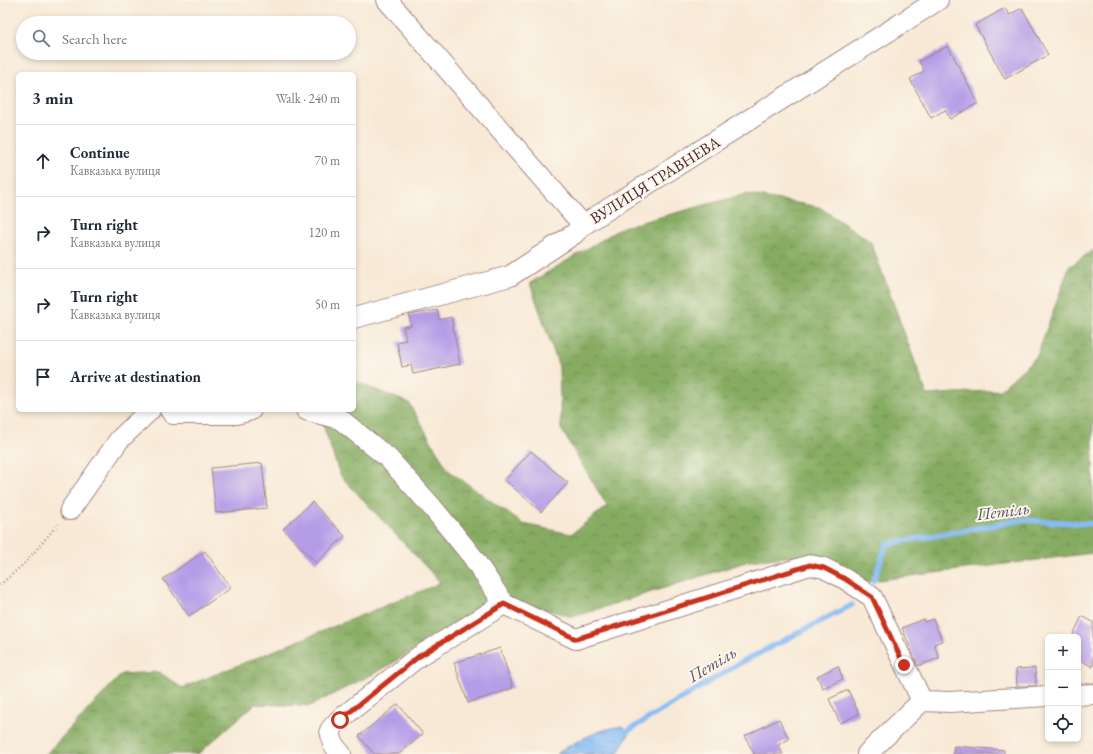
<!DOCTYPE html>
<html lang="en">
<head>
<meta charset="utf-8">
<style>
	body { margin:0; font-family:"EB Garamond",serif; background:#f6f6f7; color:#1f2937 }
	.controls { position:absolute; right:12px; bottom:12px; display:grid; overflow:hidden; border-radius:6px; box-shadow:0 2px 6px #0003 }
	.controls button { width:36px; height:36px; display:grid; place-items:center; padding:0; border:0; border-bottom:1px solid #e0e1e3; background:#fff; color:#1f2937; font:20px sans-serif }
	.stop { position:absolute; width:12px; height:12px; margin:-9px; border:3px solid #c8321e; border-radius:50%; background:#fff }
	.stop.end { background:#c8321e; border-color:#fff; box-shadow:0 1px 4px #0008 }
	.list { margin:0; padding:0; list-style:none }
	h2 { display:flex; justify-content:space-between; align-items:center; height:52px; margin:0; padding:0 16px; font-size:17px }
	h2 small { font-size:13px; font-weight:400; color:#747a83 }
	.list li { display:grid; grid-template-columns:26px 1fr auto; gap:12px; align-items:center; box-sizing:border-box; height:72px; padding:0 16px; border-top:1px solid #e0e1e3 }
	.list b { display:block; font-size:15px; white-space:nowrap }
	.list p { margin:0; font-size:13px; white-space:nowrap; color:#747a83 }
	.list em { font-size:13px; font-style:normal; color:#747a83 }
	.icon { flex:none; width:22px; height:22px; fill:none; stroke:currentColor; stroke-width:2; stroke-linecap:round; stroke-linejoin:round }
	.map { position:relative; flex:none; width:1093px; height:754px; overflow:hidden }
	.search { position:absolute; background:#fff; box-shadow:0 2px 6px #0003; left:16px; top:16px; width:340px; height:44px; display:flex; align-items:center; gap:10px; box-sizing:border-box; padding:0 14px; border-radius:22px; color:#747a83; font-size:15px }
	.panel { position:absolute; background:#fff; box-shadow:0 2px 6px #0003; left:16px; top:72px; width:340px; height:340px; border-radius:6px }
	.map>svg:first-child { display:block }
	.forest { fill:url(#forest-crowns); stroke:#686646 }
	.water { fill:url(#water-ripples); stroke:#686d90 }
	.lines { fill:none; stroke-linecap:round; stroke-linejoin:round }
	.stream { stroke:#87bbf5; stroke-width:5.5 }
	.building { fill:#b49ce7 }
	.street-casing { stroke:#a18480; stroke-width:22 }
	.path { stroke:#a18480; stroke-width:2.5; stroke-dasharray:1 3; stroke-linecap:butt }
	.street { stroke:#fff; stroke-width:20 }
	.route { stroke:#c8321e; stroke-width:5 }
	.labels { text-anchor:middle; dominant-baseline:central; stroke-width:4; stroke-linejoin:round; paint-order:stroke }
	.street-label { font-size:16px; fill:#4a1f2b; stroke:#fbf7ec }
	.water-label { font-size:17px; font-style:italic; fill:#5c4e68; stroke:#fbf7ec }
</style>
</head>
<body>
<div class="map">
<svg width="1093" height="754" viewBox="0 0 1093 754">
	<defs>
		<pattern id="forest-crowns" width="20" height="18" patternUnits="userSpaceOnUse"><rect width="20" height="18" fill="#86ac62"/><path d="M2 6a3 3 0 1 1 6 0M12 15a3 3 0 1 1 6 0" fill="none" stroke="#708b51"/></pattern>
		<pattern id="water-ripples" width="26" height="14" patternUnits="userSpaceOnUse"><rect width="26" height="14" fill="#87bbf5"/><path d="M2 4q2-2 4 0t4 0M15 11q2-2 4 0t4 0" fill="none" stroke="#76a0d2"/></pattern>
	</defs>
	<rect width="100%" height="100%" fill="#fbf7ec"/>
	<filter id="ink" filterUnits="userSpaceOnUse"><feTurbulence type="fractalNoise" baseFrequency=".025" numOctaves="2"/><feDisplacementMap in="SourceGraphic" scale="8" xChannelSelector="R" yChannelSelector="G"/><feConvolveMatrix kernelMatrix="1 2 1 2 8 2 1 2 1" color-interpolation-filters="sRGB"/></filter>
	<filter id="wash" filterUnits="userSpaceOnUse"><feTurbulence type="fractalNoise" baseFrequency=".012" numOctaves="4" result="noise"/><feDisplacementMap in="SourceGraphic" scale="16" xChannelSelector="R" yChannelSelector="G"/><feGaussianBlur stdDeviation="0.9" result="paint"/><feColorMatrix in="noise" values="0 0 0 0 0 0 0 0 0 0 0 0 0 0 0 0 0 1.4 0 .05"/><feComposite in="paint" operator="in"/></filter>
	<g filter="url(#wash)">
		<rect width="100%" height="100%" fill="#f8e9d6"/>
		<path class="forest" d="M746,194L819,207L871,242L927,395L1000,390L1037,356L1069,267L1093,250V553L863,582L814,554L749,561L573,617L505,598L379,671L310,706L255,704L198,754H46L122,674L159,672L182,688L441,583L340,475L318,410H354V381L409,403L448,470L523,524L571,534L607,506L561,429L559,367L530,283L623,227Z"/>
		<path class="water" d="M623,726L629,734L623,743L618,754H556C579,740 595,730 623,726Z"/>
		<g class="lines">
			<path class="stream" d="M873,582L887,544L1023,520L1093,524
				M621,735L740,663L852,605"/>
		</g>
		<g id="blocks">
			<path class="building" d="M1005,8L1009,15L1022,8L1048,55L1005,79L975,25Z
				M948,46L978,103L950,119L945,110L931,118L910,79L924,71L919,61Z
				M437,310L439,320L451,317L460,364L413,374L411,365L402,367L397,342L406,340L403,327L411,326L409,315Z
				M531,451L568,483L541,512L505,480Z
				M262,463L267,508L216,513L211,468Z
				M312,502L345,536L316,563L283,529Z
				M205,551L231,588L189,616L163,579Z
				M1082,616L1093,622V667L1078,659V637H1072Z
				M923,619L924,622L933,619L942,641L934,644L939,658L918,666L902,628Z
				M500,648L513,688L468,703L454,663Z
				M838,666L843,679L823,688L817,676Z
				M1035,668L1036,686H1017L1016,669Z
				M848,690L859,714L840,723L829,699Z
				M398,704L423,734L399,754H374L359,736Z
				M779,719L789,739L778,745L783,754H754L745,736Z
				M954,746L1004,750V754H953Z"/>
		</g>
	</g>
	<g filter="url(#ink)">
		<use href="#blocks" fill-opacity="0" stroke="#a18480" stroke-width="1"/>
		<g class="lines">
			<defs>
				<path id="street" d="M387,0L583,225
					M354,318L510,276L574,234L583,225L938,0
					M170,410L173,414H236L251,410
					M306,410L340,419L388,458L432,507L472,556L504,604
					M70,510L119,440L150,410
					M1078,695L1093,694
					M341,754L333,744L330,730L339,720L418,657L504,604L576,639L810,565L824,568L845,579L872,597L922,701L950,702L1048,696
					M867,754L922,701"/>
			</defs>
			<use href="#street" class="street-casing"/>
			<path class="path" d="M0,585L26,562L58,524"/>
			<use href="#street" class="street"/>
		</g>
	</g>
	<g class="lines" filter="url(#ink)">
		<path class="route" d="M340,720L418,657L504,604L576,639L810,565L824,568L845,579L872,597L904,665"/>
	</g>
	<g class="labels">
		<g class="street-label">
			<text transform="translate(655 180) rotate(-32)">ВУЛИЦЯ ТРАВНЕВА</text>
		</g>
		<g class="water-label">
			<text transform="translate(1003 511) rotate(-7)">Петіль</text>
			<text transform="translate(712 664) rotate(-31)">Петіль</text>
		</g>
	</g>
</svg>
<div class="controls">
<button>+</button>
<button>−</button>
<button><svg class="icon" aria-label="locate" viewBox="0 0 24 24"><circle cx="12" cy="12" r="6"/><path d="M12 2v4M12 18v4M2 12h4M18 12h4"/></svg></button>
</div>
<div class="stop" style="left:340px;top:720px"></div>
<div class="stop end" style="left:904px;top:665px"></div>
<div class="search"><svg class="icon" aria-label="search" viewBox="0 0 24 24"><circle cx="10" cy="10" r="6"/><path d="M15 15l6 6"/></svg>Search here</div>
<section class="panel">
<h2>3 min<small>Walk · 240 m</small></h2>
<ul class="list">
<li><svg class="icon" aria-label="ahead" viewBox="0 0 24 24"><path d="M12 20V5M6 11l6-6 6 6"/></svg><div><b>Continue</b><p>Кавказька вулиця</p></div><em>70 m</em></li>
<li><svg class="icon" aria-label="right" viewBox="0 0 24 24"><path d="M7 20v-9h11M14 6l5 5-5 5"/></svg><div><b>Turn right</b><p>Кавказька вулиця</p></div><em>120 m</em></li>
<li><svg class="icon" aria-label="right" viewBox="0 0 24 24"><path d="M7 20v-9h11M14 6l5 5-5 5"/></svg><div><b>Turn right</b><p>Кавказька вулиця</p></div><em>50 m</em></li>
<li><svg class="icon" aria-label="arrive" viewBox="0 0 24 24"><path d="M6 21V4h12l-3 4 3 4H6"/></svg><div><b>Arrive at destination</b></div></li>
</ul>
</section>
</div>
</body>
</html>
